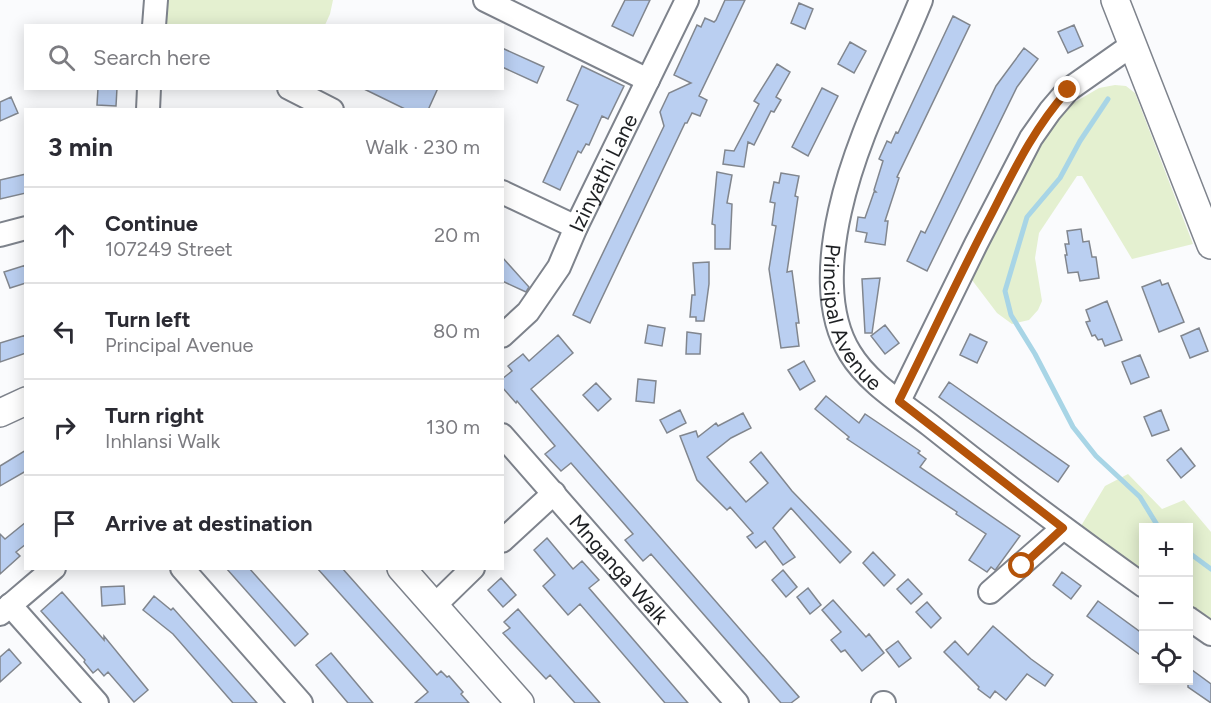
<!DOCTYPE html>
<html lang="en">
<head>
<meta charset="utf-8">
<style>
	body { margin:0; font-family:Figtree,sans-serif; background:#f2f2f3; color:#2b2b33 }
	.controls { position:absolute; right:18px; bottom:18px; display:grid; overflow:hidden; border-radius:0px; box-shadow:0 3px 15px #0003 }
	.controls button { width:54px; height:54px; display:grid; place-items:center; padding:0; border:0; border-bottom:2px solid #e1e1e2; background:#fff; color:#2b2b33; font:30px sans-serif }
	.stop { position:absolute; width:18px; height:18px; margin:-14px; border:4px solid #b45309; border-radius:50%; background:#fff }
	.stop.end { background:#b45309; border-color:#fff; box-shadow:0 2px 6px #0008 }
	.list { margin:0; padding:0; list-style:none }
	h2 { display:flex; justify-content:space-between; align-items:center; height:78px; margin:0; padding:0 24px; font-size:26px }
	h2 small { font-size:20px; font-weight:400; color:#7c7c81 }
	.list li { display:grid; grid-template-columns:39px 1fr auto; gap:18px; align-items:center; box-sizing:border-box; height:96px; padding:0 24px; border-top:2px solid #e1e1e2 }
	.list b { display:block; font-size:22px; white-space:nowrap }
	.list p { margin:0; font-size:20px; white-space:nowrap; color:#7c7c81 }
	.list em { font-size:20px; font-style:normal; color:#7c7c81 }
	.icon { flex:none; width:33px; height:33px; fill:none; stroke:currentColor; stroke-width:2; stroke-linecap:round; stroke-linejoin:round }
	.map { position:relative; flex:none; width:1211px; height:703px; overflow:hidden }
	.search { position:absolute; background:#fff; box-shadow:0 3px 15px #0003; left:24px; top:24px; width:480px; height:66px; display:flex; align-items:center; gap:15px; box-sizing:border-box; padding:0 21px; border-radius:0px; color:#7c7c81; font-size:22px }
	.panel { position:absolute; background:#fff; box-shadow:0 3px 15px #0003; left:24px; top:108px; width:480px; height:462px; border-radius:0px }
	.map>svg:first-child { display:block }
	.green { fill:#e4f0d0 }
	.lines { fill:none; stroke-linecap:round; stroke-linejoin:round }
	.stream { stroke:#a8d5e6; stroke-width:5 }
	.building { fill:#bacff1; stroke:#81868e; stroke-width:1.5 }
	.minor-casing { stroke:#7e838c; stroke-width:26 }
	.tertiary-casing { stroke:#7e838c; stroke-width:30 }
	.minor { stroke:#fff; stroke-width:22 }
	.tertiary { stroke:#fff; stroke-width:27 }
	.route { stroke:#b45309; stroke-width:8 }
	.labels { text-anchor:middle; dominant-baseline:central; stroke-width:4.5; stroke-linejoin:round; paint-order:stroke }
	.street-label { font-size:21px; fill:#1e2023; stroke:#fafbfd }
</style>
</head>
<body>
<div class="map">
<svg width="1211" height="703" viewBox="0 0 1211 703">
	<rect width="100%" height="100%" fill="#fafbfd"/>
	<path class="green" d="M167,0H333L330,14L325,25L164,26Z
		M1115,85L1126,86L1135,93L1193,244L1132,259L1082,176H1077L1039,233L1035,258L1042,301L1038,310L1029,320L1012,324L997,313L972,280L1018,181L1047,130L1070,105L1099,88Z
		M1128,474L1162,509L1184,500L1211,532V619L1189,605L1188,528H1144L1143,572L1081,526L1105,486Z"/>
	<g class="lines">
		<path class="stream" d="M1108,99L1080,141L1060,178L1027,217L1005,291L1011,315L1035,354L1073,427L1096,456L1140,497L1159,528
			M1188,552L1211,569"/>
	</g>
	<path class="building" d="M625,0H650L633,36L612,26Z
		M725,0H745L699,96L707,100L700,116L692,113L687,123H685L590,323L573,315L664,126L660,112L669,93L691,83L674,75L697,25L701,27L705,18L714,22L716,20Z
		M799,3L813,9L805,29L791,23Z
		M953,16L970,25L897,177L899,178L885,221H888L885,245L865,242L867,233L856,231L858,217L865,218L874,192H876L874,190L883,161L879,159L887,141L891,143L896,132L898,133Z
		M1074,25L1083,46L1068,53L1058,32Z
		M850,42L866,51L854,73L838,64Z
		M502,48L544,67L537,83L502,67Z
		M1024,48L1038,59L1017,87L927,271L907,261L921,231L925,233L996,86Z
		M777,64L790,72L776,97L781,100L774,112L771,111L754,145L748,142L744,167L723,164L725,150L734,151L759,104L754,101Z
		M582,66L624,86L608,119L602,116L589,145L586,144L581,153L578,151L560,190L543,182L578,105L567,100Z
		M98,88H117L116,106L97,105Z
		M362,88H438L428,110H407Z
		M822,88L838,96L808,156L792,147Z
		M11,97L18,113L0,121V102Z
		M717,172L732,175L727,203L732,204L730,249H715V225L712,224Z
		M781,173L799,176L795,196L798,197L787,272L792,271L799,323H796L799,346L781,348L769,269L776,226L772,225L775,203L770,202L774,182L779,183Z
		M26,174V193L0,199V180Z
		M1081,229L1083,242L1089,241L1092,257H1096L1099,278L1080,281L1078,272L1068,273L1065,255H1067L1065,244H1069L1067,231Z
		M502,257L529,287L526,292L502,281Z
		M709,262V284L704,321H696V317H690L692,295H695L693,263Z
		M26,265V283L10,288L4,272Z
		M880,278L872,333H865L862,279Z
		M1160,280L1162,285L1168,283L1184,322L1159,332L1142,287Z
		M1107,301L1122,340L1105,346L1102,339L1098,340L1095,335L1092,336L1086,322L1090,321L1086,310Z
		M648,325L665,328L662,346L645,343Z
		M885,325L899,343L885,354L871,336Z
		M1199,328L1208,351L1190,358L1181,336Z
		M687,332L701,334L700,354H686Z
		M970,334L987,342L977,363L960,355Z
		M26,335V353L0,362V343Z
		M558,335L573,353L531,389L799,697L791,703H781L651,554L643,561L625,540L633,534L571,463L561,471L545,454L555,446L517,401L516,403L502,387V379L512,371L508,366L523,354L529,361Z
		M1140,355L1149,377L1131,384L1122,362Z
		M804,361L815,381L800,390L788,370Z
		M638,379L656,381L654,403L636,401Z
		M949,382L1069,466L1058,482L939,397Z
		M596,383L611,399L598,411L583,395Z
		M826,396L859,423L865,414L920,451L918,453L926,459L920,467L1020,536L996,569L995,570L991,567L987,572L969,560L986,534L956,514L957,512L847,439L849,437L815,409Z
		M680,410L686,423L667,433L660,420Z
		M1161,410L1169,430L1152,436L1144,417Z
		M743,413L751,428L731,438L707,457L746,502L768,483L750,462L761,452L792,491L851,552L840,563L791,508L773,528L795,557L783,565L765,541L756,548L747,537L753,533L730,507L727,510L697,480L680,436L696,431L698,437L716,423L718,426Z
		M1181,448L1195,466L1181,478L1167,460Z
		M26,450V471L0,486V466Z
		M26,522V544L16,552L20,556L0,574V534L5,539Z
		M547,538L573,569L582,561L599,580L589,588L688,703H665L580,604L568,615L543,586L555,575L534,550Z
		M873,552L895,575L884,586L863,563Z
		M226,568H249L308,634L295,646Z
		M317,568H342L437,675L441,671L447,677L449,676L463,692L461,694L469,703H415L428,692Z
		M783,570L797,587L786,597L772,580Z
		M1062,572L1081,586L1071,599L1053,585Z
		M501,578L516,595L503,607L488,590Z
		M908,579L922,594L911,604L897,589Z
		M124,586L125,604L102,606L101,587Z
		M808,588L821,605L810,614L797,597Z
		M62,592L104,640V636L148,690L134,702L108,672L104,676L98,669L93,673L84,662L85,660L41,611Z
		M154,596L171,610L173,608L257,703H233L173,634L143,610Z
		M833,600L866,637L869,634L884,653L862,671L845,650L841,652L831,640L841,632L822,610Z
		M1098,601L1143,634V657L1087,616Z
		M927,602L941,618L931,628L916,612Z
		M518,609L544,639L600,703H575L550,675L546,679L503,633L510,628L504,622Z
		M993,626L1031,659L1053,675L1045,686L1027,674L1006,700L995,691L990,698L978,689L979,687L944,652L955,641L968,655Z
		M898,641L911,658L899,667L886,650Z
		M9,649L21,663L0,682V657Z
		M331,653L373,703H348L316,665Z
		M1188,667L1211,684V703L1188,687Z"/>
	<g class="lines">
		<defs>
			<g id="minor">
				<path d="M485,0L648,80"/>
				<path id="s1" d="M921,0C893,69 856,138 840,211C830,255 825,313 850,353C868,383 903,404 930,425C1000,481 1071,534 1144,586"/>
				<path d="M154,26L156,0"/>
				<path d="M289,88L332,110"/>
				<path d="M148,110L149,88"/>
				<path d="M502,192L576,227"/>
				<path d="M0,235L26,228"/>
				<path id="s2" d="M502,336L528,312L559,267L576,227L687,0"/>
				<path d="M899,401L976,244L1031,138L1050,111L1068,90L1132,45"/>
				<path id="s3" d="M502,435L737,703"/>
				<path d="M502,541L554,493"/>
				<path d="M182,568L301,703"/>
				<path d="M990,592L1063,528"/>
				<path d="M10,605L97,703"/>
				<path d="M434,606L473,568"/>
				<path d="M0,614L54,568"/>
				<path d="M1188,618L1211,634"/>
				<path d="M883,703H884"/>
			</g>
			<path id="tertiary" d="M1115,0L1211,245
				M0,413L26,401
				M401,568L520,703"/>
		</defs>
		<use href="#minor" class="minor-casing"/>
		<use href="#tertiary" class="tertiary-casing"/>
		<use href="#minor" class="minor"/>
		<use href="#tertiary" class="tertiary"/>
	</g>
	<g class="lines">
		<path class="route" d="M1022,566L1063,528L899,401C930,339 959,276 991,215C1014,170 1034,128 1068,90"/>
	</g>
	<g class="labels">
		<g class="street-label">
			<text stroke="none"><textPath href="#s2" startOffset="194">Izinyathi Lane</textPath></text>
			<text stroke="none"><textPath href="#s1" startOffset="338">Principal Avenue</textPath></text>
			<text stroke="none"><textPath href="#s3" startOffset="178">Mnganga Walk</textPath></text>
		</g>
	</g>
</svg>
<div class="controls">
<button>+</button>
<button>−</button>
<button><svg class="icon" aria-label="locate" viewBox="0 0 24 24"><circle cx="12" cy="12" r="6"/><path d="M12 2v4M12 18v4M2 12h4M18 12h4"/></svg></button>
</div>
<div class="stop" style="left:1022px;top:566px"></div>
<div class="stop end" style="left:1068px;top:90px"></div>
<div class="search"><svg class="icon" aria-label="search" viewBox="0 0 24 24"><circle cx="10" cy="10" r="6"/><path d="M15 15l6 6"/></svg>Search here</div>
<section class="panel">
<h2>3 min<small>Walk · 230 m</small></h2>
<ul class="list">
<li><svg class="icon" aria-label="ahead" viewBox="0 0 24 24"><path d="M12 20V5M6 11l6-6 6 6"/></svg><div><b>Continue</b><p>107249 Street</p></div><em>20 m</em></li>
<li><svg class="icon" aria-label="left" viewBox="0 0 24 24"><path d="M17 20v-9H6M10 6l-5 5 5 5"/></svg><div><b>Turn left</b><p>Principal Avenue</p></div><em>80 m</em></li>
<li><svg class="icon" aria-label="right" viewBox="0 0 24 24"><path d="M7 20v-9h11M14 6l5 5-5 5"/></svg><div><b>Turn right</b><p>Inhlansi Walk</p></div><em>130 m</em></li>
<li><svg class="icon" aria-label="arrive" viewBox="0 0 24 24"><path d="M6 21V4h12l-3 4 3 4H6"/></svg><div><b>Arrive at destination</b></div></li>
</ul>
</section>
</div>
</body>
</html>
